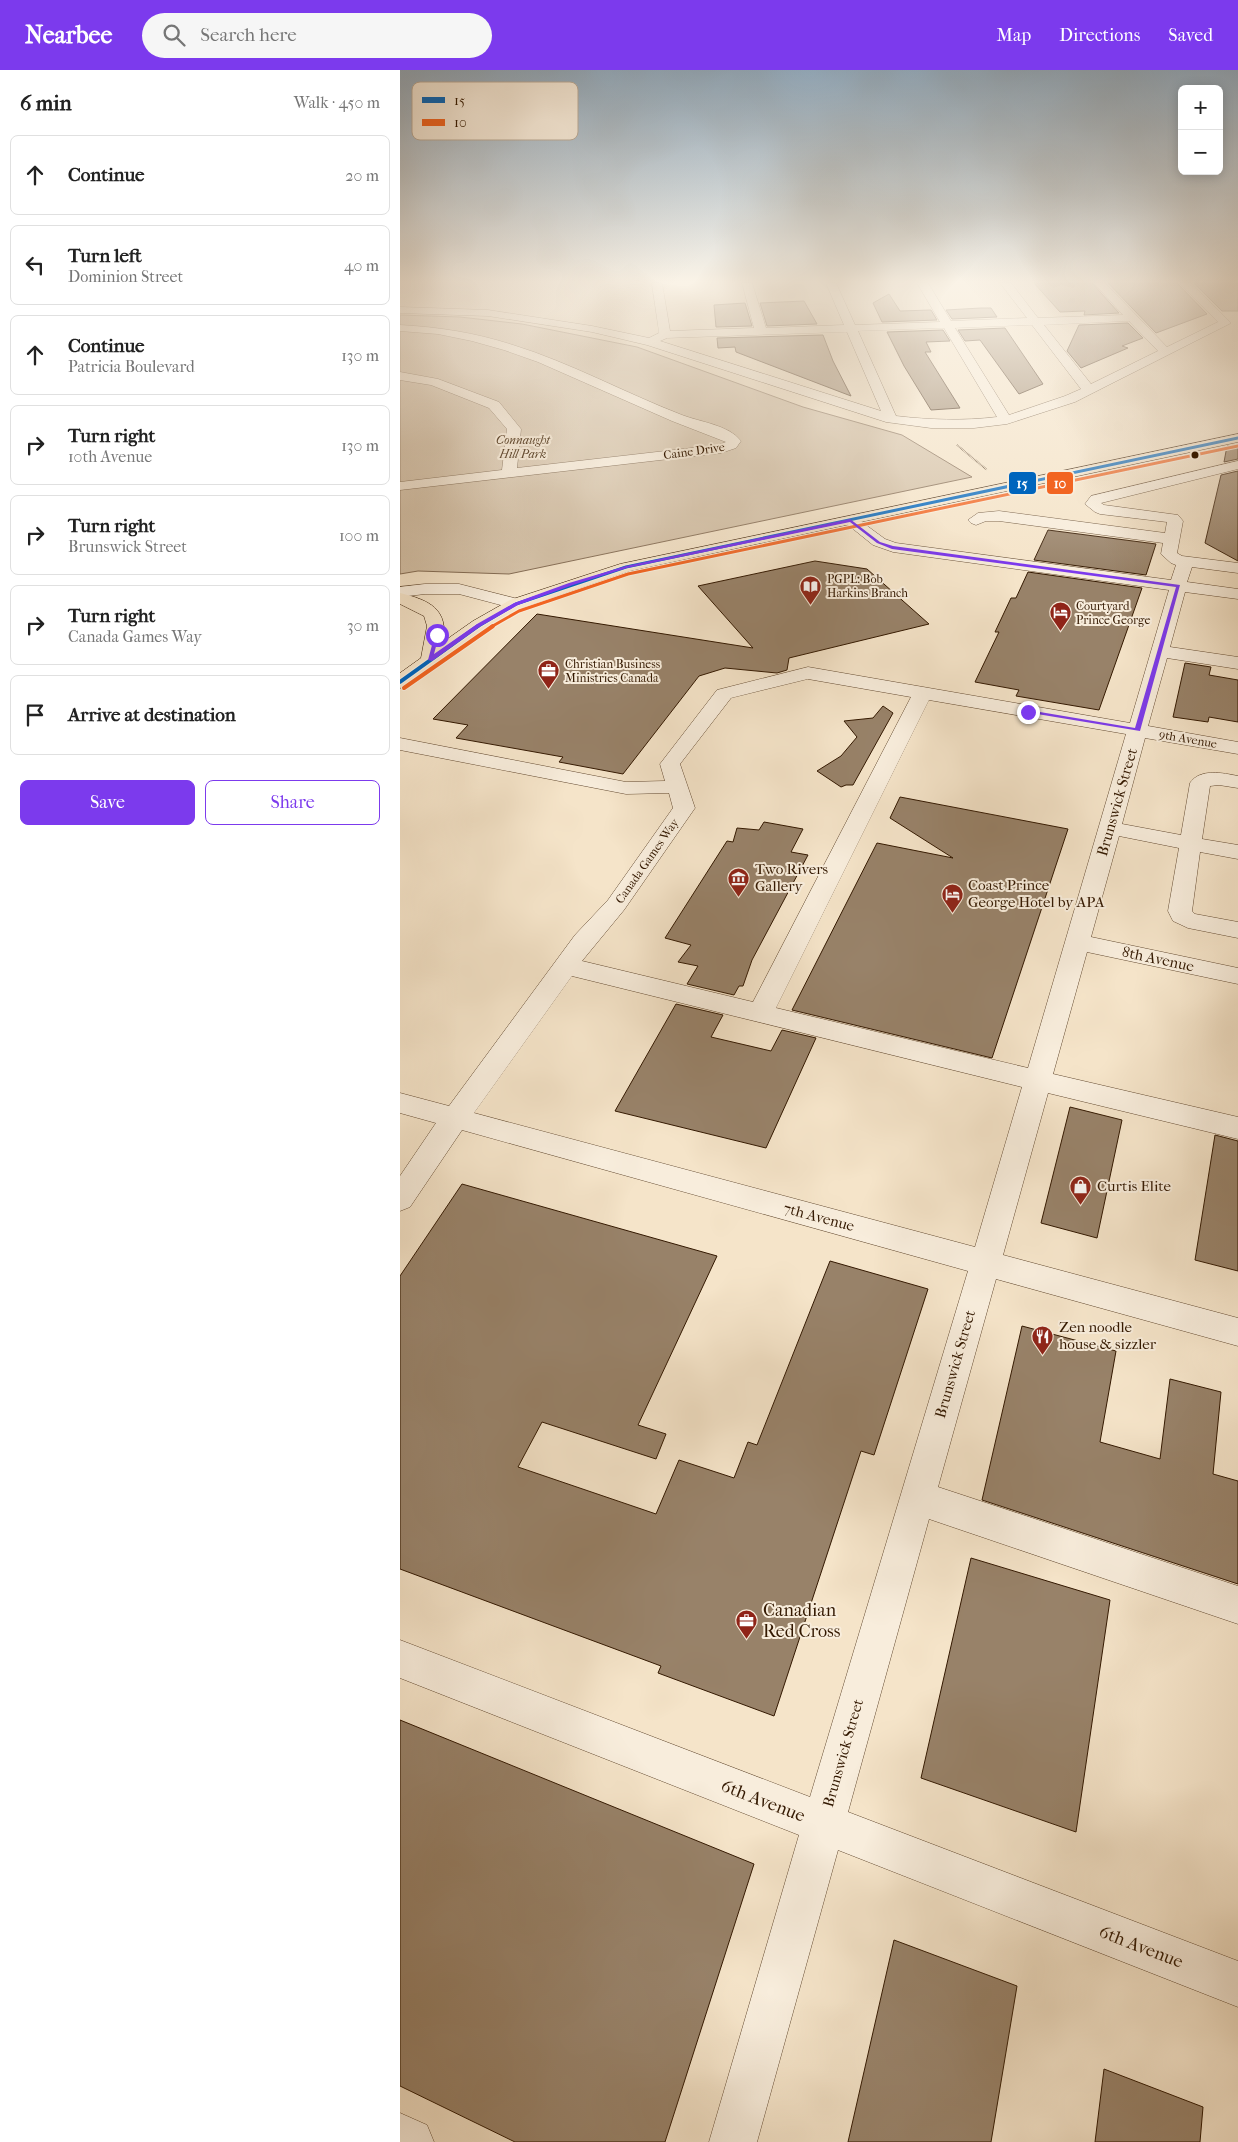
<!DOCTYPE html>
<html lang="en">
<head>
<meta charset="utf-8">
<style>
	body { margin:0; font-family:"IM FELL French Canon",serif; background:#f6f6f6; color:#222 }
	.controls { position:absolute; right:15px; top:15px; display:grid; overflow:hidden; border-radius:8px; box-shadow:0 2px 12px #0003 }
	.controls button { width:45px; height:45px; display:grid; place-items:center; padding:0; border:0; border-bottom:1px solid #e0e0e0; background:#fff; color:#222; font:25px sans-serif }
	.stop { position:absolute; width:15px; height:15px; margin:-11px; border:4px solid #7c3aed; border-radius:50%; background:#fff }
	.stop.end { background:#7c3aed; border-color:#fff; box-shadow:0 1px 5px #0008 }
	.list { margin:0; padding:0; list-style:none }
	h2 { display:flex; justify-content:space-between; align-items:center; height:65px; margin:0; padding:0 20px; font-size:21px }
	h2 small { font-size:16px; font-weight:400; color:#767676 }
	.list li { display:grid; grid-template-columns:32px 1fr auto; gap:15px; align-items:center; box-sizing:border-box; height:80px; margin:0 10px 10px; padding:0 10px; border:1px solid #e0e0e0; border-radius:8px }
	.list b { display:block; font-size:19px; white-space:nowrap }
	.list p { margin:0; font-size:16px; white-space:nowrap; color:#767676 }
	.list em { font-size:16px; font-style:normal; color:#767676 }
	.actions { display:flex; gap:10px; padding:15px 20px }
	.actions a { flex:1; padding:11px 0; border:1px solid #7c3aed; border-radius:8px; text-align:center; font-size:18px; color:#7c3aed }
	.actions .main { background:#7c3aed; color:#fff }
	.icon { flex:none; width:28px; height:28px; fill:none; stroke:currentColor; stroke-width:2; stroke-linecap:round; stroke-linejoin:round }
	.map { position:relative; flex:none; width:838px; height:2072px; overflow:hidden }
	header { display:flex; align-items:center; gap:30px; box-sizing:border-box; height:70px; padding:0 25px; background:#7c3aed; color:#fff }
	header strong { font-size:24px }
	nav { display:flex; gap:28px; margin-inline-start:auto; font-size:18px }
	.search { width:350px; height:45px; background:#f6f6f6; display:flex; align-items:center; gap:12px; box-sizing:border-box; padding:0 18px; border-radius:28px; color:#767676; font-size:19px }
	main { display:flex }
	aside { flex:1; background:#fff }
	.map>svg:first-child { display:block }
	.green { fill:#d4c1a7; stroke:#846c54 }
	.building { fill:#988269; stroke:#331800 }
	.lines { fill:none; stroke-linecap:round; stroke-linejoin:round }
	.minor-casing { stroke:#644b32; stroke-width:1 }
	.major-casing { stroke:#331800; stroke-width:1 }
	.path { stroke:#331800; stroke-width:2; stroke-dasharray:0.5 1; stroke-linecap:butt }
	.minor { fill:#f8eddc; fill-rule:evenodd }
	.major { fill:#f5e4c9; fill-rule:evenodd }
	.bus-1-far1-casing { stroke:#f8eddc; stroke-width:5 }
	.bus-1-casing { stroke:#f8eddc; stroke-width:6 }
	.bus-2-far1-casing { stroke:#f8eddc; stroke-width:5 }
	.bus-2-casing { stroke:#f8eddc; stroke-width:6 }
	.bus-1-far1 { stroke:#0065bd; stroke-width:3 }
	.bus-1 { stroke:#0065bd; stroke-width:4 }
	.bus-2-far1 { stroke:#f26522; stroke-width:3 }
	.bus-2 { stroke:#f26522; stroke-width:4 }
	.route { fill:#7c3aed }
	.bus-dot { fill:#331800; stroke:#f8eddc; stroke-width:2 }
	.labels { text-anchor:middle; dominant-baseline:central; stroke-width:4; stroke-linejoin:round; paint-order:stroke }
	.far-park-label { font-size:12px; font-style:italic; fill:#634b32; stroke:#f8eddc }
	.far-street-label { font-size:12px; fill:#331800; stroke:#f8eddc }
	.far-poi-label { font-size:12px; fill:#331800; stroke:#f8eddc; text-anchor:start }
	.street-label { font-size:15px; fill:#331800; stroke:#f8eddc }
	.poi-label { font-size:15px; fill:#331800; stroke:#f8eddc; text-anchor:start }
	.near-poi-label { font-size:18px; fill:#331800; stroke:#f8eddc; text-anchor:start }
	.near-street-label { font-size:18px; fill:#331800; stroke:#f8eddc }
	.key { fill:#f8eddc; stroke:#bdad9a; stroke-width:1 }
	.key-label { font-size:14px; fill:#331800 }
	.line-badge { stroke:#f8eddc; stroke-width:2 }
	.badge-label { font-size:14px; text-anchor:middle; font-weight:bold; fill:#fff }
</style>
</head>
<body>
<header>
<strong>Nearbee</strong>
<div class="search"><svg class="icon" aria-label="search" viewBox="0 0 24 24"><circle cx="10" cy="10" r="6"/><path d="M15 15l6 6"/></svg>Search here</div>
<nav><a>Map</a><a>Directions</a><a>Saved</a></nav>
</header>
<main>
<aside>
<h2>6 min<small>Walk · 450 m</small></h2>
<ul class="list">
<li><svg class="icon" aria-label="ahead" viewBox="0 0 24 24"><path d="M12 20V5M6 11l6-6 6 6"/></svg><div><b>Continue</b></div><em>20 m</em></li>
<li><svg class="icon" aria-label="left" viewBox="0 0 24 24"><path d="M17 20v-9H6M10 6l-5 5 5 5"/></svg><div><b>Turn left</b><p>Dominion Street</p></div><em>40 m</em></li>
<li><svg class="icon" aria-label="ahead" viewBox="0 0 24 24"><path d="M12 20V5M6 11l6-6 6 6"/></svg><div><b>Continue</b><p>Patricia Boulevard</p></div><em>130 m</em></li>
<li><svg class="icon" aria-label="right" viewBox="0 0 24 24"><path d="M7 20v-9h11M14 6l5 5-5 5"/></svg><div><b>Turn right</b><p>10th Avenue</p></div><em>130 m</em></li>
<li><svg class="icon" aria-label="right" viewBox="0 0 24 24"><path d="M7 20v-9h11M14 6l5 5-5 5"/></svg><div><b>Turn right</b><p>Brunswick Street</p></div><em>100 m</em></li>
<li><svg class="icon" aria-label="right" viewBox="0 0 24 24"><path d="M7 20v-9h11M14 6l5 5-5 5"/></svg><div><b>Turn right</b><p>Canada Games Way</p></div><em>30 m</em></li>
<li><svg class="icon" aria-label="arrive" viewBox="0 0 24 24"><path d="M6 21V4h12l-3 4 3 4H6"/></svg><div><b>Arrive at destination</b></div></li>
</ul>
<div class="actions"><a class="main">Save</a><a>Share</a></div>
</aside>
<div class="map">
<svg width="838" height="2072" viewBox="0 0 838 2072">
	<rect width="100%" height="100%" fill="#f5e4c9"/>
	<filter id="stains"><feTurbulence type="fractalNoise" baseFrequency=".004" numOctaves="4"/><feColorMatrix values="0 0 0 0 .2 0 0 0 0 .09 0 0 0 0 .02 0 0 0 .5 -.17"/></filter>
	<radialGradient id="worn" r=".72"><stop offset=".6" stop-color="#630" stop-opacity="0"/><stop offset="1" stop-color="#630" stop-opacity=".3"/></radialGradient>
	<path class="green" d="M0,245L60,247L122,254L237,277L403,337L502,365L572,407L109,504L18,501L0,504Z"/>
	<path class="building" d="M634,213H692L719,243L684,245L685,241L660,242Z
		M708,213H777L807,244L756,263Z
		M794,213H838V241H822Z
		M489,224L500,241L531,240L537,250L482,252L473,233Z
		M404,231L417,254L367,256L360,233Z
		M345,233L352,256L316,257L314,235Z
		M581,238H591L597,247L552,249L546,240Z
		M728,253L743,268L722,276L728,278L681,298L667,281L679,255Z
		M605,258L643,314L619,324L580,270L565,271L558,260Z
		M543,260L550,271L526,272L531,282H525L560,338L531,340L504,296L487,262Z
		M423,265L433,291L451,326L336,282L335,277L318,278L317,268Z
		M827,376L838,378V389L824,392Z
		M838,401V491L805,473L821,405Z
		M648,460L756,474L746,505L634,490Z
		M415,491L467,499L529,554L389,588L387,600L377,603L325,598L299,606L223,704L159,692L163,687L56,668L68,655L33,649L137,544L353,578L298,516Z
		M628,502L742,518L699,640L616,626L619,620L575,612L599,562H595L611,528H616Z
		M785,593L811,597L809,605L838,610V652L809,647L808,652L773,647Z
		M483,636L493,643L453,715H446L441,717L417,701L441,686L457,667L444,651L473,648Z
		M500,727L668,759L592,988L392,940L477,773L553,788L490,748Z
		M364,752L403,759L391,782L408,785L352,890L343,916H339L334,925L287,914L298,896L278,892L291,875L265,868L327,771L333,772L337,758L359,760Z
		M276,934L323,945L311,967L371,981L382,960L416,968L366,1078L215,1041Z
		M670,1037L722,1050L697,1168L641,1153Z
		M815,1065L838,1071V1201L795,1190Z
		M62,1114L317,1186L238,1355L266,1364L256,1389L142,1352L118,1397L256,1444L279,1390L334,1408L348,1372L357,1375L430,1191L528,1219L474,1385L461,1381L374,1646L258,1603L261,1596L0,1499V1206Z
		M622,1256L716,1281L700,1372L760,1389L770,1309L821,1322L813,1404L838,1411V1514L582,1430Z
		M571,1488L710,1530L676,1762L521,1708Z
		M0,1650L354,1794L265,2072H115L0,2016Z
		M494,1870L617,1916L591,2072H448Z
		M704,1999L803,2037L800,2072H695Z"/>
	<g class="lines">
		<defs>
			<path id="minor" d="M252,213H262L270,261L354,258L342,213H352L366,258L444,255L426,213H436L455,255L540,252L517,213H528L551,251L627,248L600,213H611L638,248L723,245L694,213H705L767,277L818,252L779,213H791L831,253L675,332L607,354L574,358H531L486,352L247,275L192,262L88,246L0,243V237L88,240L192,256L249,268L259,263ZM729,251L758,281L691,314L644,255ZM632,255L681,319L665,326L609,345L555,258ZM544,258L597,347C563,351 530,350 496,346L458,261ZM447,262L481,341L260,271L267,268Z
				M0,255C39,257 76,263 113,275C171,293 225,323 282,345C300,352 329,355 341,371L336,378L321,383L0,420V412L102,400L107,359L89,338L31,315L0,310V302L38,309L99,332L121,359L117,398L318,375L326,372L272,351L138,292L104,280L72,271L38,264L0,261Z
				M838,391V399L701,433L704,435L778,445L783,451L777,483L782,486L838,493V503L792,497L787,512L838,519V529L785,522L770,577L838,587V599L767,588L748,656L838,672V684L745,668L722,754L781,765L790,713C800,698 823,703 838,706V718L819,715L810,716L802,769L838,775V789L800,782L792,841L795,844L838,852V868L788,858L773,851L768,841L779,778L719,766L691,867L838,898V914L687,882L653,1004L838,1047V1069L648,1023L603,1185L838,1248V1276L596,1209L538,1417L838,1516V1554L529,1449L448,1742L838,1891V1937L438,1780L357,2072H309L399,1765L0,1608V1570L410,1727L568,1201L62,1060L10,1137L0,1141V1106L36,1053L0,1043V1023L49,1036L175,865L208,830L273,738L269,723L226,724L0,680V668L226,712L265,711L260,694L317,620L408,597L730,653L769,520L493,482L473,475L442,450L445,447H455L485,469L496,473L771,510L776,495L771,493L761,484L763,473L599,451H586L576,455L571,453L568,450L578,443L599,441L765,463L767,452L700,444L695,442L685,434L691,426ZM408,609L511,627L353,932L182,891L224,840L295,738L280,694L331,628ZM529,630L726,664L628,998L376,938ZM172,906L622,1017L575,1177L74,1043Z
				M25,514H59L122,530L125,534L122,538L116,539L59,524H25L0,527V517Z
				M0,2043L27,2055L34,2072H0Z"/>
			<path id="major" d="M838,364V372L230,501L122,538L85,559L7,616L0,618V603L21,588L27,556L24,546L0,534V523C29,530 49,539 43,572L73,551L110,530L220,494Z"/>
		</defs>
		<use href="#minor" class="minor-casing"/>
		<use href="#major" class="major-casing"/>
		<path class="path" d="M557,375L587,400"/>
		<use href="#minor" class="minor"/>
		<use href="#major" class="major"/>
		<defs>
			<path id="bus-1-far1" d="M77,557L116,534L226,497L838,368"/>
			<path id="bus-1" d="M0,612L78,556"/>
			<path id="bus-2-far1" d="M91,557L119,541L228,504L838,376"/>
			<path id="bus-2" d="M4,618L93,556"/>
		</defs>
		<use href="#bus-1-far1" class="bus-1-far1-casing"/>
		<use href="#bus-1" class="bus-1-casing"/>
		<use href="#bus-2-far1" class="bus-2-far1-casing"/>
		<use href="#bus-2" class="bus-2-casing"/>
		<use href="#bus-1-far1" class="bus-1-far1"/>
		<use href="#bus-1" class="bus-1"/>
		<use href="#bus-2-far1" class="bus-2-far1"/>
		<use href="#bus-2" class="bus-2"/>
	</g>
	<linearGradient id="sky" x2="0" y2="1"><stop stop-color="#93acc0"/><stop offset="0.42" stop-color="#faf3e7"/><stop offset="1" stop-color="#faf3e7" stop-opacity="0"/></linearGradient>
	<rect width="838" height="503" fill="url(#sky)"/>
	<path class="route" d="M450,449L480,472L493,476L780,515L740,661L625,642L628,640L735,658L776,517L492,479L477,473L450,452L227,498L173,515L118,535L81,556L32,591L28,590L35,564L39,565L34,584L77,554L114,533L169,513L226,496Z"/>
	<defs>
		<symbol id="library-pin" viewBox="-11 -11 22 30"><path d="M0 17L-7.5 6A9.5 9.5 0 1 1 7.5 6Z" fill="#8f2418" stroke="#f8eddc"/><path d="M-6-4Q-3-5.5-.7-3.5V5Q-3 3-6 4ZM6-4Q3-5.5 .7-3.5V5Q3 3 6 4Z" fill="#fff"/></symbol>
		<symbol id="hotel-pin" viewBox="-11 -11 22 30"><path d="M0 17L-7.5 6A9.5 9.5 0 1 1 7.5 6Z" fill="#8f2418" stroke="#f8eddc"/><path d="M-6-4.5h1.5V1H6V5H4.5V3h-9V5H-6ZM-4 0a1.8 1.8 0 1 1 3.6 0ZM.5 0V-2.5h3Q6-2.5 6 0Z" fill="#fff"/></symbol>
		<symbol id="office-pin" viewBox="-11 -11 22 30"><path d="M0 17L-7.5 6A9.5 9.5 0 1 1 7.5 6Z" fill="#8f2418" stroke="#f8eddc"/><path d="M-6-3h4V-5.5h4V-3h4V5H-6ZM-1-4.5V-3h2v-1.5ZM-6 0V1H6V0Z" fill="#fff"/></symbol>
		<symbol id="museum-pin" viewBox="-11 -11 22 30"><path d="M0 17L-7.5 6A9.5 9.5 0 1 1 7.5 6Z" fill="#8f2418" stroke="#f8eddc"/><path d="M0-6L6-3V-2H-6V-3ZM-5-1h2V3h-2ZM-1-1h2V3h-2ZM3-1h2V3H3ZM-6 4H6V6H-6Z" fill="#fff"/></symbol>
		<symbol id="shop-pin" viewBox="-11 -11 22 30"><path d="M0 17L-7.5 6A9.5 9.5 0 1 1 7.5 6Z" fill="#8f2418" stroke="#f8eddc"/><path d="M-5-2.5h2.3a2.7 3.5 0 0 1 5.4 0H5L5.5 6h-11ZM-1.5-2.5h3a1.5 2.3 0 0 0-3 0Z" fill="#fff"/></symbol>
		<symbol id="restaurant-pin" viewBox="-11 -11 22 30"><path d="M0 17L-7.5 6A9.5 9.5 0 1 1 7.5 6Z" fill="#8f2418" stroke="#f8eddc"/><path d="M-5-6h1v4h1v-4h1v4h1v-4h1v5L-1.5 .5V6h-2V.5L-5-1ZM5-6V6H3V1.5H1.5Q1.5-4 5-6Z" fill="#fff"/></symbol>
	</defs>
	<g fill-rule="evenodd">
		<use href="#library-pin" x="398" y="504" width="25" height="34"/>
		<use href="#hotel-pin" x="648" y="530" width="25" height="34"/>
		<use href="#office-pin" x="136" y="588" width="25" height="34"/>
		<use href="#museum-pin" x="326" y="796" width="25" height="34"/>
		<use href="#hotel-pin" x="540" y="812" width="25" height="34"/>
		<use href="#shop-pin" x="668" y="1104" width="25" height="34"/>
		<use href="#restaurant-pin" x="630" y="1254" width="25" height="34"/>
		<use href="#office-pin" x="334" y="1538" width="25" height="34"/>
	</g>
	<circle class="bus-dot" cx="795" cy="385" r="4.5"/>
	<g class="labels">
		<g class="far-park-label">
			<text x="123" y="370">Connaught<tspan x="123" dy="14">Hill Park</tspan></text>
		</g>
		<g class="far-street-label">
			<text transform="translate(294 381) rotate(-8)">Caine Drive</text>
			<text transform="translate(788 669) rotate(10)">9th Avenue</text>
			<text transform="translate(247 791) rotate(-55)">Canada Games Way</text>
		</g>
		<g class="far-poi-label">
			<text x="427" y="509">PGPL: Bob<tspan x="427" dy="14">Harkins Branch</tspan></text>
			<text x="676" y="536">Courtyard<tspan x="676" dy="14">Prince George</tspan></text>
			<text x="165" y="594">Christian Business<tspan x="165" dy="14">Ministries Canada</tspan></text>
		</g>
		<g class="street-label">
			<text transform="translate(717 732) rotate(-74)">Brunswick Street</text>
			<text transform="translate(758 889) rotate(12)">8th Avenue</text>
			<text transform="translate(419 1147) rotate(15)">7th Avenue</text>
			<text transform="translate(555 1294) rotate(-74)">Brunswick Street</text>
			<text transform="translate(443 1683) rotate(-74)">Brunswick Street</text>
		</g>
		<g class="poi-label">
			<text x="355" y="799">Two Rivers<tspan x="355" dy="17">Gallery</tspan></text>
			<text x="568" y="815">Coast Prince<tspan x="568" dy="17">George Hotel by APA</tspan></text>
			<text x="697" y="1116">Curtis Elite</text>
			<text x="659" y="1257">Zen noodle<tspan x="659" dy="17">house &amp; sizzler</tspan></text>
		</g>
		<g class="near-poi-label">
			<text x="363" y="1540">Canadian<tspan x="363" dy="21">Red Cross</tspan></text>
		</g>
		<g class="near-street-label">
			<text transform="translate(363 1731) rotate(21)">6th Avenue</text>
			<text transform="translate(741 1877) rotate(21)">6th Avenue</text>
		</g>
	</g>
	<rect x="12" y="12" width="166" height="58" rx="8" class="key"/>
	<rect x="22" y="27" width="23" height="6" fill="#0065bd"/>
	<rect x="22" y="49" width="23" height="7" fill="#f26522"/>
	<g class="key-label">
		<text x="54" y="35">15</text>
		<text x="54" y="57">10</text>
	</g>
	<g class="line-badge">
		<rect x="646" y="401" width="28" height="24" rx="5" fill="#f26522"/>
		<rect x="608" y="401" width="29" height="24" rx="5" fill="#0065bd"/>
	</g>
	<g class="badge-label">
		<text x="660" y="418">10</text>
		<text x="622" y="418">15</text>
	</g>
	<rect width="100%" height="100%" filter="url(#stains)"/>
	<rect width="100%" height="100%" fill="url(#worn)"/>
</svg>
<div class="controls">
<button>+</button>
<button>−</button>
</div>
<div class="stop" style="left:37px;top:565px"></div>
<div class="stop end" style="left:628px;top:642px"></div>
</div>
</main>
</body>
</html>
